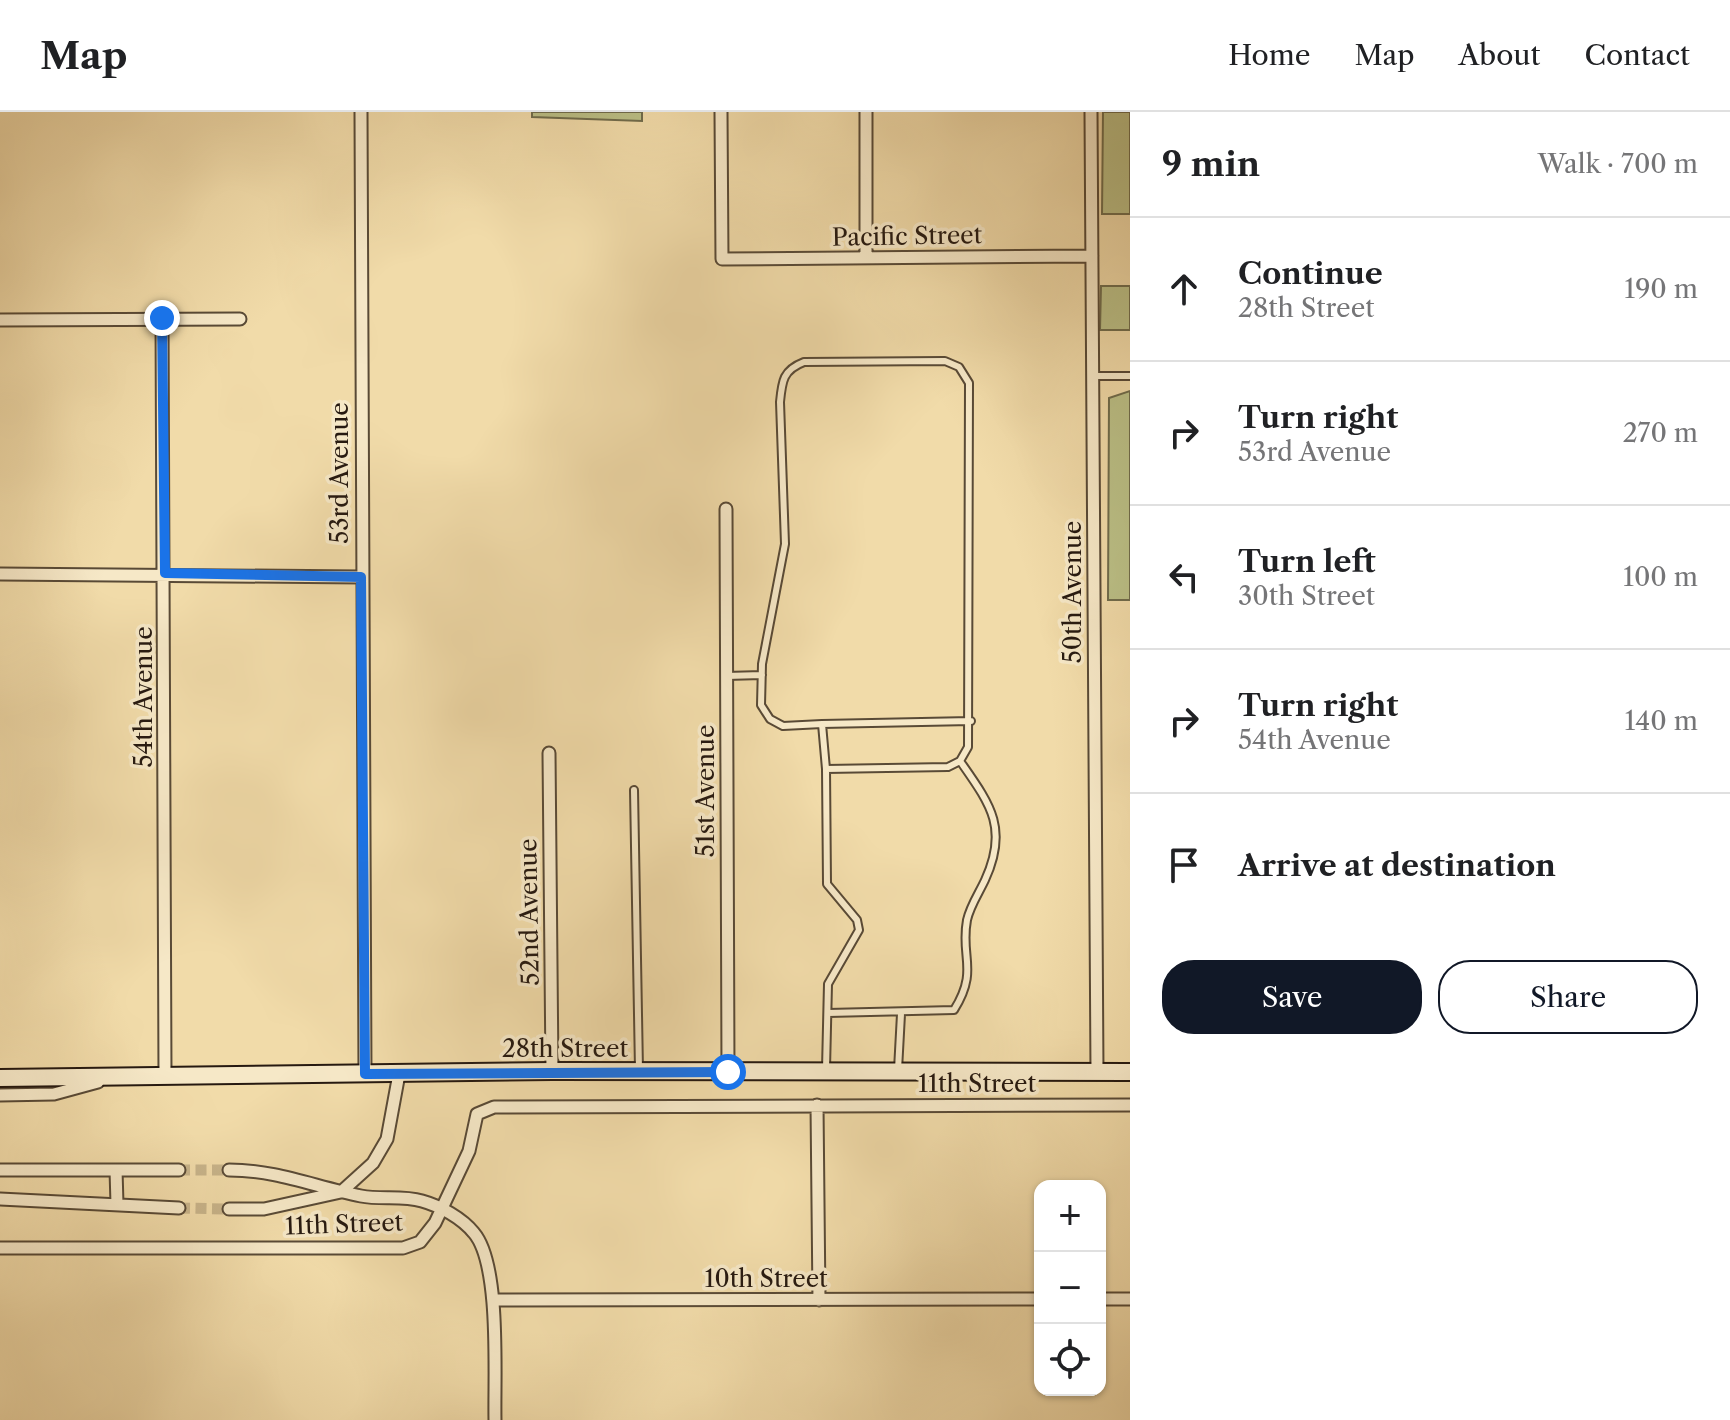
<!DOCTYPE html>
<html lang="en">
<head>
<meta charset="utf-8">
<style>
	body { margin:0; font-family:"Libre Caslon Text",serif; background:#f2f2f2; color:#202124 }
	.controls { position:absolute; right:24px; bottom:24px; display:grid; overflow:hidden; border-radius:16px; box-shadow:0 2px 6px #0004 }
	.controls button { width:72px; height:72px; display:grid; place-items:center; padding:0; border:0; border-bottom:2px solid #e0e0e0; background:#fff; color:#202124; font:40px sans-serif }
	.stop { position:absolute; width:24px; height:24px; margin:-18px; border:6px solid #1a73e8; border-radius:50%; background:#fff }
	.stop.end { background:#1a73e8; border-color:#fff; box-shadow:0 2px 8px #0008 }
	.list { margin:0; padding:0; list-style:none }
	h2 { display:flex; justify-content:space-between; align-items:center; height:104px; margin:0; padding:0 32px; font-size:34px }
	h2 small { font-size:26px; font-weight:400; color:#757577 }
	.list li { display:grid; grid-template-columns:52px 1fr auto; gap:24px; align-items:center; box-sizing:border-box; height:144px; padding:0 32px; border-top:2px solid #e0e0e0 }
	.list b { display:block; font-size:30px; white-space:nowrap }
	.list p { margin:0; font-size:26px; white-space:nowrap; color:#757577 }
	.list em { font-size:26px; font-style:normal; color:#757577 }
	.actions { display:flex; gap:16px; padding:24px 32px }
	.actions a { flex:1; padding:18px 0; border:2px solid #111827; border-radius:32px; text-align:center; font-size:28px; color:#111827 }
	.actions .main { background:#111827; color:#fff }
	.icon { flex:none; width:44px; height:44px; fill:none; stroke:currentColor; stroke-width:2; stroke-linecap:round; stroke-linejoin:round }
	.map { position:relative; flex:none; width:1130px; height:1308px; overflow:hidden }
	header { display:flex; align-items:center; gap:48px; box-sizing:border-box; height:112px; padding:0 40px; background:#fff; border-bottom:2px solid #e0e0e0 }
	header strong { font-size:38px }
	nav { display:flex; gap:44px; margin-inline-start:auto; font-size:28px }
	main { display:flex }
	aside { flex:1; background:#fff }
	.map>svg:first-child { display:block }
	.green { fill:#bbc087; stroke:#706c4c; stroke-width:2 }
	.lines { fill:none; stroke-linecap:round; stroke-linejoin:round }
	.minor-tunnel { stroke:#c8b48a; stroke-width:11; stroke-dasharray:11 5.5; stroke-linecap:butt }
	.service-casing { stroke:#594a36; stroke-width:10 }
	.minor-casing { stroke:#594a36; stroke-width:15 }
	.secondary-casing { stroke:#261910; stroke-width:20 }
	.service { stroke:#f6e8c7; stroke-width:6 }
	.minor { stroke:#f6e8c7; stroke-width:11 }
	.secondary { stroke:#f6e8c7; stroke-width:16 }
	.route { stroke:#1a73e8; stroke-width:10 }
	.labels { text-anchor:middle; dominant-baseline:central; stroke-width:7; stroke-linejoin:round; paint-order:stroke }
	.street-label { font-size:24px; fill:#261910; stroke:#f6e8c7 }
</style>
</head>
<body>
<header>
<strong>Map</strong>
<nav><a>Home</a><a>Map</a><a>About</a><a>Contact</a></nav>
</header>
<main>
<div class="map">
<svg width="1130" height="1308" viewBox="0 0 1130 1308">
	<rect width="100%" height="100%" fill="#f1dba9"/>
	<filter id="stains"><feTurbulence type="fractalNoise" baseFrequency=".0025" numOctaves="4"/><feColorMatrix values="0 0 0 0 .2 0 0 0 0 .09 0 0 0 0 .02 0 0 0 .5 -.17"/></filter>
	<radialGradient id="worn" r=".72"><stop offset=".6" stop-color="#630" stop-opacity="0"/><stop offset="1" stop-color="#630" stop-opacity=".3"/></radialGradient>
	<path class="green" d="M532,0H642V9L532,5Z
		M1103,0H1130V102H1102Z
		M1101,174H1130V218H1100Z
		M1130,279V488H1108L1109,286Z"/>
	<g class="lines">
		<path class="minor-tunnel" d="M179,1058H229
			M179,1096L229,1097"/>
		<defs>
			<path id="service" d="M1094,264H1130
				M726,564L762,563
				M822,612L971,609
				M826,657L948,655L960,649L968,635L969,271L959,255L945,249L804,250C783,258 782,269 780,290L785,432L762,552L761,593L770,607L783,614L822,612L826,657L827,772L857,808L859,818L828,872L826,957
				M634,678L639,958
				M828,901L954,898C979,858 960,845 967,808C970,794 979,781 985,768C1009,716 990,692 960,649
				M898,958L901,902"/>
			<path id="minor" d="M361,0L365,962
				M721,0L722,147L1092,144
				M866,0V146
				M1091,0L1097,960
				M162,206L165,964
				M0,208L240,207
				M726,397L728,960
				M0,462L361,465
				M549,641L552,959
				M0,983L54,982L98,970
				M817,993L819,1188
				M0,1058H179
				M116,1058L117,1092
				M229,1058C277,1058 315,1075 361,1084C381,1088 402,1083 422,1089C440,1094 462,1106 474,1121C501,1153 494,1265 495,1308
				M0,1087L179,1096
				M229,1097H264L341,1080L373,1051L387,1027L399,962
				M0,1136H403L420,1130L435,1111L469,1039L477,1002L494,995L1130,993
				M1100,1187H1130
				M493,1188L1040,1187"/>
			<path id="secondary" d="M0,966L552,959L1130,960"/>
		</defs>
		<use href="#service" class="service-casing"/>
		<use href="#minor" class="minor-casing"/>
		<use href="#secondary" class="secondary-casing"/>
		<use href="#service" class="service"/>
		<use href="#minor" class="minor"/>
		<use href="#secondary" class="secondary"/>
	</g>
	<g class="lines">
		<path class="route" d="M162,206L165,461L361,465L365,962L728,960"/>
	</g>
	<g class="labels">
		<g class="street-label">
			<text transform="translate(907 124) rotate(-1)">Pacific Street</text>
			<text transform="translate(339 361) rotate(-90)">53rd Avenue</text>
			<text transform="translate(1072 480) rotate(-90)">50th Avenue</text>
			<text transform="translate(143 585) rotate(-90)">54th Avenue</text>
			<text transform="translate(705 679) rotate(-90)">51st Avenue</text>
			<text transform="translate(529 800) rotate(-91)">52nd Avenue</text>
			<text x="565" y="936">28th Street</text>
			<text x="977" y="971">11th Street</text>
			<text transform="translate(344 1112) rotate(-2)">11th Street</text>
			<text x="766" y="1166">10th Street</text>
		</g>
	</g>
	<rect width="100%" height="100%" filter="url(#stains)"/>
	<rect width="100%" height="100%" fill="url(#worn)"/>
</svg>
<div class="controls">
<button>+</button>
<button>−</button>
<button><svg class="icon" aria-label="locate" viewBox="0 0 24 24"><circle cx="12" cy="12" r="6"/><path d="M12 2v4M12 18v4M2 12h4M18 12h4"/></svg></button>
</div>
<div class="stop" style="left:728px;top:960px"></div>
<div class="stop end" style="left:162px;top:206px"></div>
</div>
<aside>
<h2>9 min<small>Walk · 700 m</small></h2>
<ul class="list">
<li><svg class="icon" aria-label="ahead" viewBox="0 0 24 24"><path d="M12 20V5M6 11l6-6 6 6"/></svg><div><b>Continue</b><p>28th Street</p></div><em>190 m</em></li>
<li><svg class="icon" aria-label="right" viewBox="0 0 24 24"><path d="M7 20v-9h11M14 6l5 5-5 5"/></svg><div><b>Turn right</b><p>53rd Avenue</p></div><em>270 m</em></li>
<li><svg class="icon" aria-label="left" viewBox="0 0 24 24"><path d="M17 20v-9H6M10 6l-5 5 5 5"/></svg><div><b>Turn left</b><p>30th Street</p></div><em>100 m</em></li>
<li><svg class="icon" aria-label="right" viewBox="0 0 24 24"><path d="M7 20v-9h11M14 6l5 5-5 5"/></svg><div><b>Turn right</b><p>54th Avenue</p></div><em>140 m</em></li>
<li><svg class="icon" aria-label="arrive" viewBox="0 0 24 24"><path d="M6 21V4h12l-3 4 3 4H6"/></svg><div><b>Arrive at destination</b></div></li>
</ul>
<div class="actions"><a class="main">Save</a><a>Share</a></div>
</aside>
</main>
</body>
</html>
